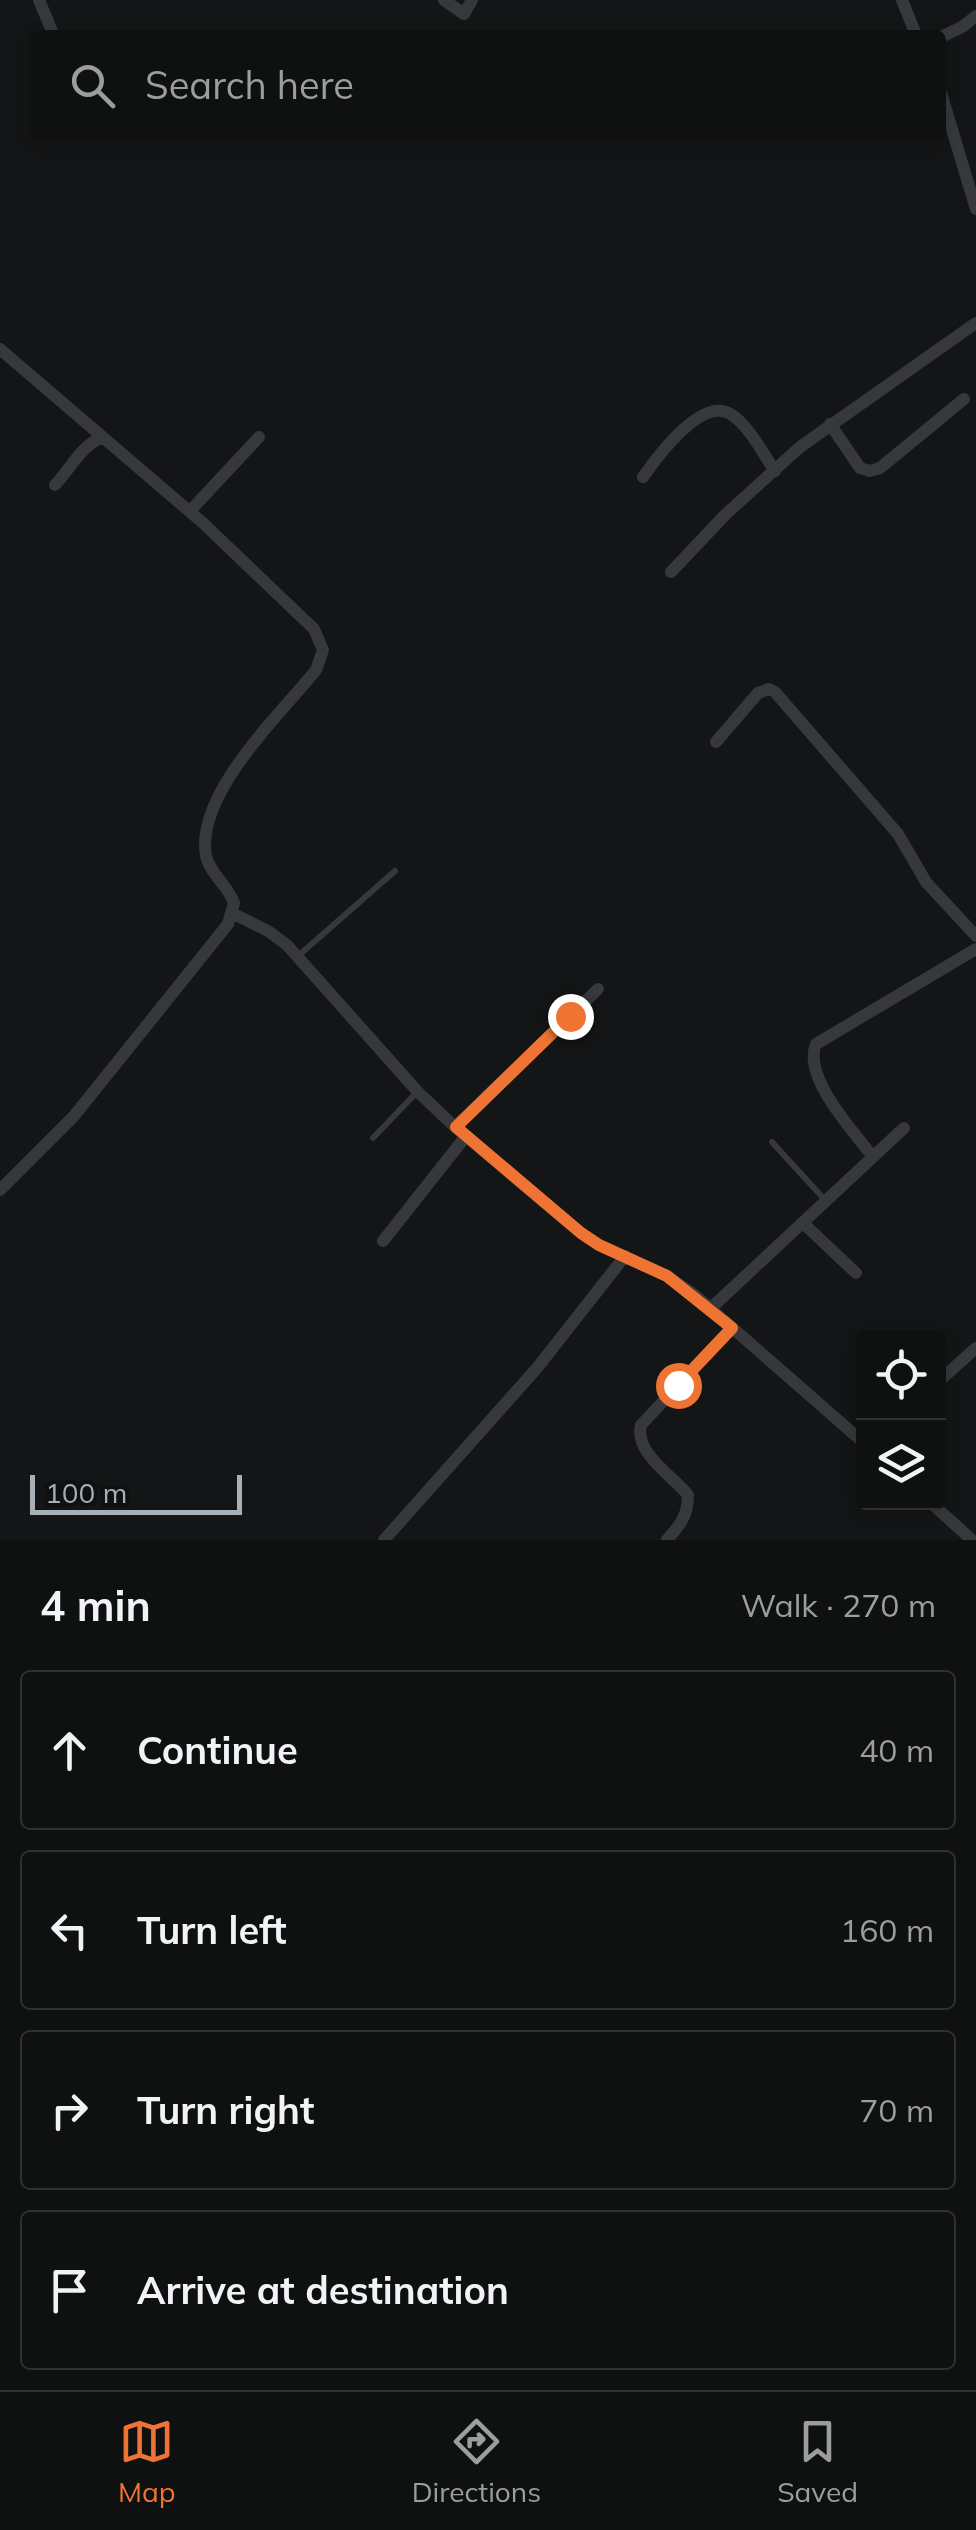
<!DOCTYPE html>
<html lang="en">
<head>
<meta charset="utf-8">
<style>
	body { margin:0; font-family:Mulish,sans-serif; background:#181919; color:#f1f3f6 }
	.controls { position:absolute; right:30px; bottom:30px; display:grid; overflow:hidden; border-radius:10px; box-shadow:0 5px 15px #0003 }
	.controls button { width:90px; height:90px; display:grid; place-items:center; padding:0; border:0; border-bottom:2px solid #2f3030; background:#0f1010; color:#f1f3f6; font:50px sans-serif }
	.scale { position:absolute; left:30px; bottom:25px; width:212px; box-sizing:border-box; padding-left:10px; border:5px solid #a6b0b6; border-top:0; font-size:28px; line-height:35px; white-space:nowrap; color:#a6b0b6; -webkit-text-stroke:8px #0f1011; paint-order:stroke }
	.stop { position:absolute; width:30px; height:30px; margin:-22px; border:8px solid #ef7434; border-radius:50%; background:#fff }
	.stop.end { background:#ef7434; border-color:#fff; box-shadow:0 2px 10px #0008 }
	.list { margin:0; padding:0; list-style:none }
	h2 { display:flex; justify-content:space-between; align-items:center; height:130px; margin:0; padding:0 40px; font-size:42px }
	h2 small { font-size:32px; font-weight:400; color:#9b9d9f }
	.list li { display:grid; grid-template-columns:65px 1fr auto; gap:30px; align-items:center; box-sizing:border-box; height:160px; margin:0 20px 20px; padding:0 20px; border:2px solid #2f3030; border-radius:10px }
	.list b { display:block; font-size:38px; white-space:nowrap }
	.list em { font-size:32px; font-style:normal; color:#9b9d9f }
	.icon { flex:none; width:55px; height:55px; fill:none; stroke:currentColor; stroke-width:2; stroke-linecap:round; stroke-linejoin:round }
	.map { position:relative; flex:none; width:976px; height:1540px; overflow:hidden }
	.search { position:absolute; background:#0f1010; box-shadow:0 5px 15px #0003; left:30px; right:30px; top:30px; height:110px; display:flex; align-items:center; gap:25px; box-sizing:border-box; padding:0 35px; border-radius:10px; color:#9b9d9f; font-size:38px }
	.sheet { height:850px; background:#0f1010 }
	nav { display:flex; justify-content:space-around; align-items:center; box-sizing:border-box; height:140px; border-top:2px solid #2f3030; background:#0f1010; font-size:28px; color:#9b9d9f }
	nav a { display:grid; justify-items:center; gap:5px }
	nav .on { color:#ef7434 }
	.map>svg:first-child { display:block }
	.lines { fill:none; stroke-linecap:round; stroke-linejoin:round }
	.service { stroke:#36383b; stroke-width:6 }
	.minor { stroke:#36383b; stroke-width:12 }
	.route { stroke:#ef7434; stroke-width:12 }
</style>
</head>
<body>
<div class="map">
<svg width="976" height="1540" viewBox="0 0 976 1540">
	<rect width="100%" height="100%" fill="#141516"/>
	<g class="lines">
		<path class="service" d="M298,956L395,871
			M373,1138L417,1092
			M772,1142L825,1200"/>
		<path class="minor" d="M39,0L52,31
			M444,0L464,14L472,0
			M902,0L916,35
			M941,37L962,27L976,16
			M941,93L976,209
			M0,349L203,523L314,629L323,650L316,670C280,715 195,794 206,856C210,874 228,885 234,903L228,924L74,1116L0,1190
			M830,424L860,468L870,471L880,468L964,399
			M643,477C657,457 703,394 732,415C750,427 763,454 775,471
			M55,485C72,467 79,448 102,437
			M190,511L259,437
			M671,572L725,515L800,447L976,323
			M716,742L758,693L769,689L775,692L898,834L926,882L976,936
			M232,913L268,931L287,945L418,1092L455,1127L581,1233L599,1245L667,1276L696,1296L864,1443
			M455,1127L598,989
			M873,1157C854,1132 802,1077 816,1044L976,949
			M803,1223L856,1273
			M383,1241L466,1136
			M710,1309L904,1128
			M938,1382L976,1348
			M930,1502L972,1540
			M384,1540L537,1368L625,1256
			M667,1540C680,1525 688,1516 688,1495C672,1475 634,1453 641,1425L732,1328"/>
	</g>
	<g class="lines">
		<path class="route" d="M570,1016L456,1127L581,1233L599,1245L667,1276L732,1328L678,1385"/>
	</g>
</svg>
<div class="controls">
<button><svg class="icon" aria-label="locate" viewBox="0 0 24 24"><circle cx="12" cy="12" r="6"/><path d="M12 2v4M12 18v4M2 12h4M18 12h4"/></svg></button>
<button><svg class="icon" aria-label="layers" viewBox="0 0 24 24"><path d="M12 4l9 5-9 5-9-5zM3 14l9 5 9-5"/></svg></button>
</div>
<div class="scale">100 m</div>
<div class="stop" style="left:678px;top:1385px"></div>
<div class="stop end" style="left:570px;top:1016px"></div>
<div class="search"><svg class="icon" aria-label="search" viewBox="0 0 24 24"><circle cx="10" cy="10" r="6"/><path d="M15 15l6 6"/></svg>Search here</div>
</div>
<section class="sheet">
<h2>4 min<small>Walk · 270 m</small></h2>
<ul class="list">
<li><svg class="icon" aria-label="ahead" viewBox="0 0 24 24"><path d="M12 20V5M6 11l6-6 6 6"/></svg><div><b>Continue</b></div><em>40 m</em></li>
<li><svg class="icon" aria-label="left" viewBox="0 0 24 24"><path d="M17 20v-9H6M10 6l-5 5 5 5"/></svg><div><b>Turn left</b></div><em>160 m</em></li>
<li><svg class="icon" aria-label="right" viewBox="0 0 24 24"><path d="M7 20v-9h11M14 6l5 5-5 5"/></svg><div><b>Turn right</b></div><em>70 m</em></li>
<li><svg class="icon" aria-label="arrive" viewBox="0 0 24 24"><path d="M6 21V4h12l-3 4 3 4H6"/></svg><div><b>Arrive at destination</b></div></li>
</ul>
</section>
<nav>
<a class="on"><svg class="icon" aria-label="map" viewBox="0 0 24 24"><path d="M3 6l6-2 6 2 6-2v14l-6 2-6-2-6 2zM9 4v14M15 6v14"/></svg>Map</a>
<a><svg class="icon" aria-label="directions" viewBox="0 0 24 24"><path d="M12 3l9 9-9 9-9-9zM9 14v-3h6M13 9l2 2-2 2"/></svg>Directions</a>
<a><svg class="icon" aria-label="saved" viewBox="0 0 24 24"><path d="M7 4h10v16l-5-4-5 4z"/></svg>Saved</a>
</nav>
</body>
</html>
